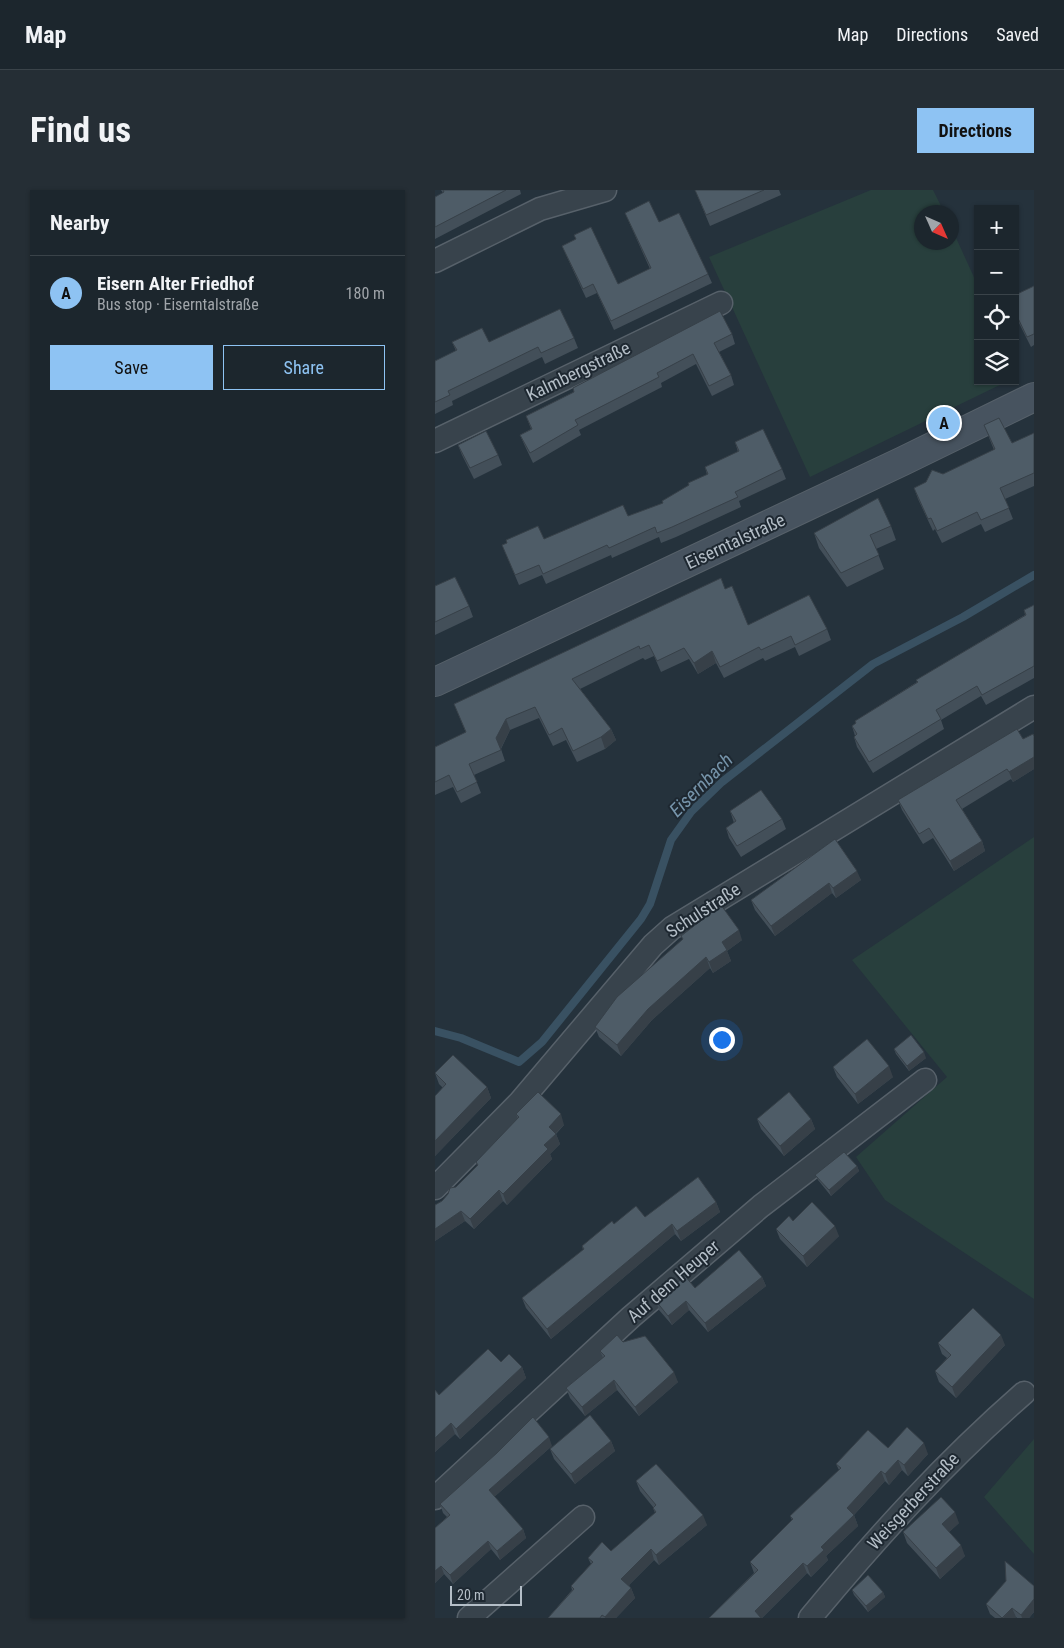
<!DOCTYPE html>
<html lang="en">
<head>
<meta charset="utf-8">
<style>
	body { margin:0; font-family:"Roboto Condensed",sans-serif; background:#252e35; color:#f1f3f6 }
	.controls { position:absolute; right:15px; top:15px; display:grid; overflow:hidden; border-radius:0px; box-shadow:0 1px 4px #0004 }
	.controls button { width:45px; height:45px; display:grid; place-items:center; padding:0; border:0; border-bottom:1px solid #3a4349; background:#1c262d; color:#f1f3f6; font:25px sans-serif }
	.compass { position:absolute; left:479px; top:15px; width:45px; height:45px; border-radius:50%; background:#1c262d; box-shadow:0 1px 4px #0004; rotate:135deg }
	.scale { position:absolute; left:15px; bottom:12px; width:72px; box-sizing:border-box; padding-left:5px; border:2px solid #b4bec7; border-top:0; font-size:14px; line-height:18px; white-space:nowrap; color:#b4bec7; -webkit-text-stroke:4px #1e2831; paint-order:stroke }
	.you { position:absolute; left:286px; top:849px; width:18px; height:18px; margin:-12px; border:4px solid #fff; border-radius:50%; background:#1a73e8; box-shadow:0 0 0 8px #1a73e833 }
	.badge { display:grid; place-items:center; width:32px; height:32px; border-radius:50%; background:#8ec3f3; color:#111; font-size:16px; font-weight:700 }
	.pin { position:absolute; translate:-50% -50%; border:2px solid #fff; box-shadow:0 1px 5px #0006 }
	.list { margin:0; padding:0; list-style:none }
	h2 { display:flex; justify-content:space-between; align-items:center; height:65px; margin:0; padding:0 20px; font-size:21px }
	h2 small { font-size:16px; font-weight:400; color:#a0a5aa }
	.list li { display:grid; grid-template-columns:32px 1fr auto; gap:15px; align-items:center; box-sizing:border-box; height:75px; padding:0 20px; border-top:1px solid #3a4349 }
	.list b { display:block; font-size:19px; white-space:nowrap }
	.list p { margin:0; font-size:16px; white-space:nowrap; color:#a0a5aa }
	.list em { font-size:16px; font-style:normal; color:#a0a5aa }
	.actions { display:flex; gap:10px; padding:15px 20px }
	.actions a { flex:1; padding:11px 0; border:1px solid #8ec3f3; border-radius:0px; text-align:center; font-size:18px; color:#8ec3f3 }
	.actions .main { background:#8ec3f3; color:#111 }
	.icon { flex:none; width:28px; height:28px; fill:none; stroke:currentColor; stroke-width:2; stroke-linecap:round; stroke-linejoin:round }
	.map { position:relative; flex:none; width:599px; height:1428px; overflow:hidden; border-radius:0px }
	header { display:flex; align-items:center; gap:30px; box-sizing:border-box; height:70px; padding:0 25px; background:#1c262d; border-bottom:1px solid #3a4349 }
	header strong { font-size:24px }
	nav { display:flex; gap:28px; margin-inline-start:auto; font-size:18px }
	.intro { display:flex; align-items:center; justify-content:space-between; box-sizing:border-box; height:120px; padding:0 30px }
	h1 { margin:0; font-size:35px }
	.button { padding:12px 22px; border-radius:0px; background:#8ec3f3; color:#111; font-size:18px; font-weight:700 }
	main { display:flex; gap:30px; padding:0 30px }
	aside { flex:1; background:#1c262d; border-radius:0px; box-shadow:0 1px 4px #0004 }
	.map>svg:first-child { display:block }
	.green { fill:#283f3d }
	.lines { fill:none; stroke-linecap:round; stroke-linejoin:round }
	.stream { stroke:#395162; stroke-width:8 }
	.street-casing { stroke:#57616a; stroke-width:25 }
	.secondary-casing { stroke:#57616a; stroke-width:30 }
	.street { stroke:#38434c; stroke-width:22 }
	.secondary { stroke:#47535f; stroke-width:28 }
	.wall { fill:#434f59 }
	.shaded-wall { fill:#374048 }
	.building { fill:#4e5c67; stroke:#374048 }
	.labels { text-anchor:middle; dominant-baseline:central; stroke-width:4; stroke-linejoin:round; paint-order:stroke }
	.street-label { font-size:18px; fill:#b4bec7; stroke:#1e2831 }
	.water-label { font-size:19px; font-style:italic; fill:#7694aa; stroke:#1e2831 }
</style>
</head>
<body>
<header>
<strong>Map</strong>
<nav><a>Map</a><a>Directions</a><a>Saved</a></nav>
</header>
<div class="intro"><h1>Find us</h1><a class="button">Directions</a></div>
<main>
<aside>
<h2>Nearby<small></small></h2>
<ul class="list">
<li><span class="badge">A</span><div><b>Eisern Alter Friedhof</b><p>Bus stop · Eiserntalstraße</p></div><em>180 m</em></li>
</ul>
<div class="actions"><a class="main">Save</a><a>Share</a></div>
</aside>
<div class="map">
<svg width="599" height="1428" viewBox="0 0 599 1428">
	<rect width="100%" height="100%" fill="#25323c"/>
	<path class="green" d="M436,0H498L509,22H487V52H516L517,39L543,96V191H573L375,287L274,67Z
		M599,647V1109L450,1010L421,967L512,887L417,770Z
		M599,1249V1364L549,1307Z"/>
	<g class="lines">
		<path class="stream" d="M0,841L26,848L84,872L107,852L206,729L215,714L236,650L256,622L287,592L438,474L528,427L599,385"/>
		<defs>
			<path id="street" d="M0,71L105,19L170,0
				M0,251L286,113
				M0,998L84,913L218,755L237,738L599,517
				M0,1308L196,1127L326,1016L490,890
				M34,1428L148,1327
				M375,1428C443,1346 509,1273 589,1203"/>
			<path id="secondary" d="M0,492L468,271L599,207"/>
		</defs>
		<use href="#street" class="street-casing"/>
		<use href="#secondary" class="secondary-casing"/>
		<use href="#street" class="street"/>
		<use href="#secondary" class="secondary"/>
	</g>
	<path class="wall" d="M6,0H85L86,4L0,49V7L8,3Z
		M260,0H344L346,5L275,36Z
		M190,23L224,32L273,84L277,93L179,140L162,103L151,108L131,65L127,56L141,49L139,45L183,94L215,79L194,32Z
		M599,96V155L596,157L580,125V105Z
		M297,144L300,154L284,162L296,185L299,195L277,206L261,174L226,193L227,197L144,240L146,245L98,273L89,254L85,245L96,239L91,226L139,202L138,198Z
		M139,148L143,158L110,174L107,167L17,211L18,215L0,224V171L21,161L17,152H54Z
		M549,235L577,253L599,243V296L570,309L578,329L550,342L546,334L507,353L500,339L498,341L483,309L479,298L559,260Z
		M300,252L347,279L351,289L304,311L306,317L241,347L226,353L224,347L177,368L176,365L111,394L107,385L84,395L67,355L109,349L193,326L228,313L272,285L270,277L303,262Z
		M23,255L63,265L67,275L39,289L27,265Z
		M456,336L461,350L441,359L449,379L412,397L384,358L379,343Z
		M0,396L34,416L38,427L0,445Z
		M290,399L313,435L392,439L396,450L364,466L360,457L330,471L328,468L289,488L281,473L263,484L254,469L226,482L219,466L210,470L208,468L145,499L176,539L181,550L170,559L142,572L131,550L118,556L104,528L75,540L66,559L70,571L39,585L46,603L26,613L18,597L0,605V557L31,543L19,514Z
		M599,415V488L551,515L546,506L506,530L509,539L438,583L422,557L419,547L420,546L417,536L421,534L420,531L482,492L481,490L590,425L589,420Z
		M599,546V579L578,592L576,589L527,619L547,651L550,661L519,681L498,648L488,654L467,620L463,610L588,549Z
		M295,621L347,629L351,639L306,667L294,648L291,638L299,633Z
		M400,649L426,690L401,708L397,703L340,746L320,720L316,710Z
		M246,746L307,750L292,761L296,771L278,783L275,778L217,830L186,866L164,847L160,837L248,750Z
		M459,859L491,868L474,881L461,864Z
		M398,877L458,887L423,914L402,887Z
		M0,883L52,897L56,908L0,966V906L8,898L4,894Z
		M81,924L129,935L121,944L125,954L115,964L117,969L72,1015L68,1011L39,1039L30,1031L0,1051V1015L7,1011L42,976L41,972L83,929Z
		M322,929H376L380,939L349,966L326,939Z
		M422,976L424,981L396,1006L383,990L380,985Z
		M281,1012L285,1022L246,1051L240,1044L116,1149L91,1118L87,1108L148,1060L147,1056L179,1034Z
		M358,1031L404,1046L372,1077L345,1049L341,1039Z
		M327,1087L331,1096L273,1142L254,1120L237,1135L224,1120L221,1111L260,1098Z
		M188,1152L243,1192L204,1226L182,1200L150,1226L135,1208L131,1198L168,1168L165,1161Z
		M503,1153L570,1155L521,1208L504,1192L500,1181L512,1168L507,1164Z
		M66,1172L87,1177L91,1188L25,1249L20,1244L0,1262V1200L4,1205Z
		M176,1251L180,1261L140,1294L119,1269L115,1259Z
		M117,1256L59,1307L88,1339L91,1348L65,1370L56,1359L18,1394L9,1384L0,1393V1338L12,1327L8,1323L5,1314Z
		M453,1258L493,1264L473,1286L467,1280L454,1295L450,1291L419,1325L423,1336L391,1366L393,1370L376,1387L372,1383L327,1428H274L319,1383L315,1372L357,1330L355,1326L404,1280L401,1274Z
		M201,1291L272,1335L224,1375L219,1370L194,1395L196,1398L200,1408L181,1428H113L137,1400L136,1396L156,1374L153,1368L176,1361L220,1323L218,1318V1317L205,1301Z
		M524,1333L514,1342L530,1366L505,1389L472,1353L468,1342Z
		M599,1396V1422L594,1428H582L581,1427L580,1428H560L555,1424L551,1414Z
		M417,1400L448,1402L450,1407L433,1422L419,1405Z"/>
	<path class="shaded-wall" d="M277,461L281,473L263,484L259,473Z
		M71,529L75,540L65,560L61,548Z
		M176,539L181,550L170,559L166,547Z
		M599,567V579L578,592L574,582Z
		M547,651L550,661L519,681L515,671Z
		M422,681L426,690L401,708L398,698Z
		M394,693L397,703L340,746L336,736Z
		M304,740L307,750L292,761L296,771L278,783L274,772L287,752Z
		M271,767L275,778L217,830L186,866L182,855L213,819Z
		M489,862L491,868L474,881L472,876Z
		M454,876L458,887L423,914L420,904Z
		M52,897L56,908L0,966V951Z
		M126,924L129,935L117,947L114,937Z
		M376,929L380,939L349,966L345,956Z
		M121,944L125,954L115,964L117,969L72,1015L68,1004L109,955Z
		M422,976L424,981L396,1006L394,1000Z
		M64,1000L68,1011L39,1039L35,1029Z
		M281,1012L285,1022L246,1051L242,1041Z
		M26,1021L30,1031L0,1051V1039Z
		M237,1034L240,1044L116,1149L112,1139Z
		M400,1036L404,1046L372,1077L368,1066Z
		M327,1087L331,1096L273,1142L270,1133Z
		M251,1111L254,1120L237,1135L233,1126Z
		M566,1145L570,1155L521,1208L517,1197Z
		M87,1177L91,1188L25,1249L21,1239Z
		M239,1182L243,1192L204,1226L200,1217Z
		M179,1190L182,1200L150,1226L147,1217Z
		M16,1233L20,1244L0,1262V1248Z
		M114,1247L117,1256L57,1309L54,1300Z
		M176,1251L180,1261L140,1294L136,1284Z
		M489,1253L493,1264L473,1286L469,1275Z
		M463,1270L467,1280L454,1295L450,1284Z
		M446,1281L450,1291L416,1328L412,1318Z
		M520,1322L524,1333L511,1345L507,1334Z
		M268,1325L272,1335L224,1375L221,1365Z
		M419,1325L423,1336L391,1366L393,1370L376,1387L372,1376L386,1357Z
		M88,1339L91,1348L65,1370L62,1361Z
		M53,1351L56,1359L18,1394L15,1385Z
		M526,1355L530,1366L505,1389L501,1378Z
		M216,1359L219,1370L190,1399L186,1389Z
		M368,1373L372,1383L327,1428H322L320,1421Z
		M6,1376L9,1384L0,1393V1381Z
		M196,1398L200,1408L181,1428H170V1427Z
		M448,1402L450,1407L433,1422L431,1416Z
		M599,1409V1422L594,1428H587L586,1425Z
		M577,1418L581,1427L580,1428H568Z"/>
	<path class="building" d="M8,0H71L0,37V7L9,2Z
		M260,0H329L271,25Z
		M214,11L224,32L244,23L273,84L176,131L158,94L148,99L127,56L141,49L139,45L156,37L183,94L216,78L190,23Z
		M599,96V144L592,147L580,122V105Z
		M125,119L139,148L106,163L103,157L13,201L15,205L0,212V171L22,160L17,152L47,138L54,152Z
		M285,121L297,144L279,153L296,185L274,196L258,164L222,183L224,187L140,230L143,235L95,263L85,245L97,239L91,226L139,202L138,198Z
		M564,228L577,253L599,243V283L565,298L574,318L546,330L542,322L502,341L496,328L493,329L479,298L491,292L497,280L508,284L560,259L549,235Z
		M328,239L347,279L300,302L303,307L237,337L222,343L220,337L174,358L172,355L108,384L104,375L80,385L67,355L72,353L71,350L103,336L109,349L188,315L193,326L228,313L227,311L254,295L253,293L273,284L270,277L304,261L300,252Z
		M51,241L63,265L35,278L23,255Z
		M443,308L456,336L435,345L444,365L406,383L379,343Z
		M20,387L34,416L0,432V396Z
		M286,388L290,399L297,396L313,435L374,405L392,439L360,455L356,446L326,460L324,457L285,477L277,461L259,473L249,458L222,471L214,455L205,459L204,456L137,489L176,539L166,547L138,561L127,538L114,545L100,517L71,529L61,548L66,560L34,574L42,592L22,602L14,585L0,592V557L31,542L19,514Z
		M599,415V476L547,505L542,496L501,520L506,529L434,572L419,547L422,544L417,536L421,533L420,531L483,492L481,490L591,425L589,420Z
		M582,539L588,549L598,544L599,546V567L574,582L572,579L521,610L547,651L515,671L494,638L484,644L463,610Z
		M326,600L347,629L302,656L291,638L301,631L295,621Z
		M400,649L422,681L398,698L394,693L336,736L316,710Z
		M286,715L304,740L287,752L292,760L274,772L271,767L213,819L182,855L160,837L182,807L248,749L246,746Z
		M476,845L489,862L472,876L459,859Z
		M432,849L454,876L420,904L398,877Z
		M18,865L52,897L0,951V906L11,894L0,883Z
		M103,902L126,924L114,937L121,944L109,955L113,959L68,1004L64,1000L35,1029L26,1021L0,1039V1015L7,1011L13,1004L15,998L21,997L43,975L41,972L84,927L81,924Z
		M354,902L376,929L345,956L322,929Z
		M409,962L422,976L394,1000L380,985Z
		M263,987L281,1012L242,1041L237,1034L112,1139L87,1108L149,1059L147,1056L177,1031L179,1034L201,1016L210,1027Z
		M377,1012L400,1036L368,1066L341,1039L354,1026L358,1031Z
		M304,1060L327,1087L270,1133L251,1111L233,1126L221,1111L250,1086L260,1098Z
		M538,1118L566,1145L517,1197L500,1181L516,1165L503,1153Z
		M182,1145L188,1152L210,1146L239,1182L200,1217L179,1190L147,1217L131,1198L170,1166L165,1161Z
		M53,1159L66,1172L74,1164L87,1177L21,1239L16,1233L0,1248V1200L4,1205Z
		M155,1225L176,1251L136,1284L115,1259Z
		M98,1227L114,1247L54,1300L88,1339L62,1361L53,1351L15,1385L6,1376L0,1381V1338L15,1325L5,1314L62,1263Z
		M472,1237L489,1253L469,1275L463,1270L450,1284L446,1281L412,1318L419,1325L386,1357L389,1360L372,1376L368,1373L320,1421L326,1428H274L323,1380L315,1372L358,1329L355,1326L406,1278L401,1274L433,1240L453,1258Z
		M221,1274L268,1325L221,1365L216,1359L186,1389L196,1398L170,1427L167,1425L165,1428H113L139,1399L136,1396L158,1372L153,1368L167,1352L176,1361L221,1322L218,1318L221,1315L201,1291Z
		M506,1307L520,1322L507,1334L526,1355L501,1378L468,1342Z
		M570,1371L599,1396V1409L586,1425L577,1418L567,1428L551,1414L571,1391Z
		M433,1385L448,1402L431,1416L417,1400Z"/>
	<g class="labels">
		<g class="street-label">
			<text transform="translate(143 181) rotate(-26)">Kalmbergstraße</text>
			<text transform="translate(300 351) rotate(-25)">Eiserntalstraße</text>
			<text transform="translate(268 720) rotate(-33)">Schulstraße</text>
			<text transform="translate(238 1091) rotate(-41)">Auf dem Heuper</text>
			<text transform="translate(478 1311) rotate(-47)">Weisgerberstraße</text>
		</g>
		<g class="water-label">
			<text transform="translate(266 595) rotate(-45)">Eisernbach</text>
		</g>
	</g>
</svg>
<div class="controls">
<button>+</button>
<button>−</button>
<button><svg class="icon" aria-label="locate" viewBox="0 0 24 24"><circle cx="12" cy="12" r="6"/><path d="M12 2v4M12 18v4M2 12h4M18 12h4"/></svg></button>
<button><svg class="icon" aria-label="layers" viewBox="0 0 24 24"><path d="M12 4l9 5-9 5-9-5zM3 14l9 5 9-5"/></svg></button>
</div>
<svg class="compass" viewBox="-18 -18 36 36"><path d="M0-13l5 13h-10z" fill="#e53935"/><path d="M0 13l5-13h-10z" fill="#a0a5aa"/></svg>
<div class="scale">20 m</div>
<div class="you"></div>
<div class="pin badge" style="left:509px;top:233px">A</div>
</div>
</main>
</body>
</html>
